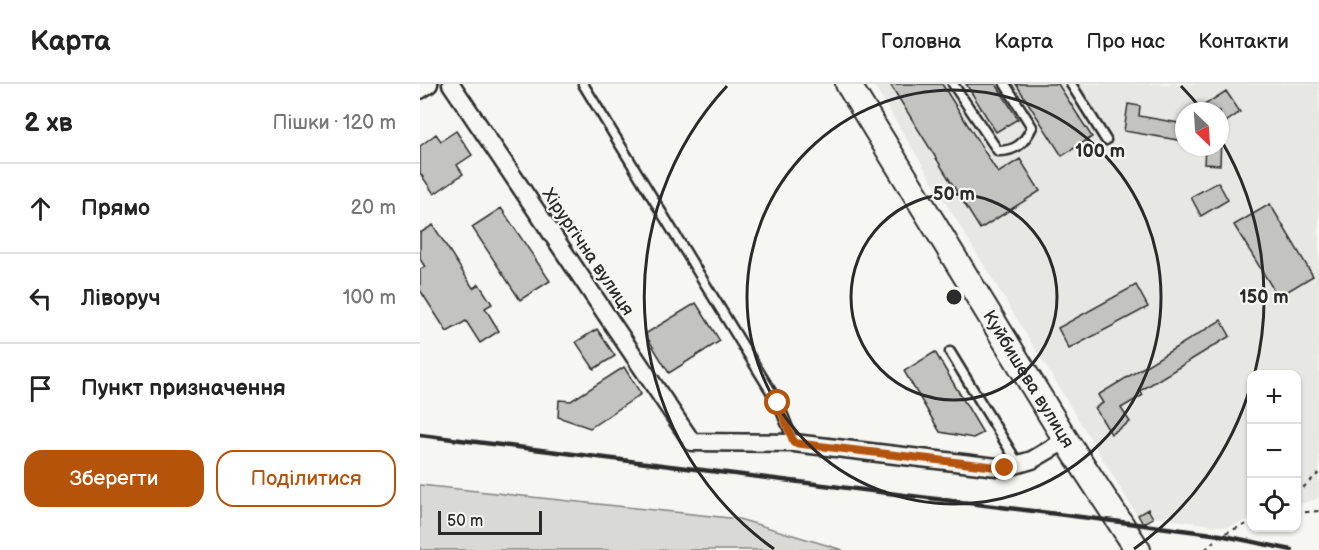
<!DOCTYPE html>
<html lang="uk">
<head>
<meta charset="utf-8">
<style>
	body { margin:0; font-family:"Balsamiq Sans",sans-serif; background:#f6f6f6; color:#222 }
	.controls { position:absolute; right:18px; bottom:18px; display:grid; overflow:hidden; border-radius:12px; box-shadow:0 2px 4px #0004 }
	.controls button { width:54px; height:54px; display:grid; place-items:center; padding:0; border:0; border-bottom:2px solid #e0e0e0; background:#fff; color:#222; font:30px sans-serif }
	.compass { position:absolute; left:755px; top:18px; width:54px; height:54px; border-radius:50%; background:#fff; box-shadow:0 2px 4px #0004; rotate:155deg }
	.scale { position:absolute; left:18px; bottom:15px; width:104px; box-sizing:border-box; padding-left:6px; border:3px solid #2b2b2b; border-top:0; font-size:16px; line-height:21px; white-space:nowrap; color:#2b2b2b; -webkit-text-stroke:4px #f6f6f2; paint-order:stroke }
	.stop { position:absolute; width:18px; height:18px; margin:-14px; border:4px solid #b45309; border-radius:50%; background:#fff }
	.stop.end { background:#b45309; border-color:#fff; box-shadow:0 2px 6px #0008 }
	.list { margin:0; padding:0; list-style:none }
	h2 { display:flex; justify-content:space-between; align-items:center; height:78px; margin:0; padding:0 24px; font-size:26px }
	h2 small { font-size:20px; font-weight:400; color:#767676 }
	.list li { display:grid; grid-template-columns:39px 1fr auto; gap:18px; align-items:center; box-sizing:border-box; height:90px; padding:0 24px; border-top:2px solid #e0e0e0 }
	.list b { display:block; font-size:22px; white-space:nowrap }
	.list em { font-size:20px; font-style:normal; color:#767676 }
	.actions { display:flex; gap:12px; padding:18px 24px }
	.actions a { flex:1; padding:14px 0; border:2px solid #b45309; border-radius:18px; text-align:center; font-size:21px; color:#b45309 }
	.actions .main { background:#b45309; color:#fff }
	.icon { flex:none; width:33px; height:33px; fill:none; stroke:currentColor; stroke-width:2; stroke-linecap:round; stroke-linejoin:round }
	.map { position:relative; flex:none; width:899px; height:466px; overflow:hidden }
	header { display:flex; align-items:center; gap:36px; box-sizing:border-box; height:84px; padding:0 30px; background:#fff; border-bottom:2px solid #e0e0e0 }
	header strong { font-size:28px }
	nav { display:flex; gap:33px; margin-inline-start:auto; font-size:21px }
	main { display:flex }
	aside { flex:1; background:#fff }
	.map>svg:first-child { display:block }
	.built { fill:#e7e7e3; fill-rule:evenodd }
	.green { fill:#d9d9d5; stroke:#828280; stroke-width:1.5 }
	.building { fill:#c3c3c0; stroke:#2b2b2b; stroke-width:1.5 }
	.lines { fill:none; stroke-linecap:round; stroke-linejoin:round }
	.service-casing { stroke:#2b2b2b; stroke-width:13 }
	.minor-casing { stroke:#2b2b2b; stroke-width:21 }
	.secondary-casing { stroke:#2b2b2b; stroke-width:28 }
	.path { stroke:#2b2b2b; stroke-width:2; stroke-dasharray:4.5 4.5; stroke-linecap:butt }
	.service { stroke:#f6f6f2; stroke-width:8 }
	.minor { stroke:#f6f6f2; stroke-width:16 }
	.secondary { stroke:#f6f6f2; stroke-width:24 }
	.rail { stroke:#2b2b2b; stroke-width:4.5 }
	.route { stroke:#b45309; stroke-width:8 }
	.ring { fill:none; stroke:#2b2b2b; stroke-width:3 }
	.labels { text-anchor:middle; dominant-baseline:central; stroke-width:4.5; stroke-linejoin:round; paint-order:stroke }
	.street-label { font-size:18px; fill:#2b2b2b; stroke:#f6f6f2 }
	.centre { fill:#2b2b2b; stroke:#f6f6f2; stroke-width:3 }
	.ring-label { font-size:18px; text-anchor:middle; font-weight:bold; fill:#2b2b2b; stroke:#f6f6f2; stroke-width:4.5; stroke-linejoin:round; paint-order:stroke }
</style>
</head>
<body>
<header>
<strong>Карта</strong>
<nav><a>Головна</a><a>Карта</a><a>Про нас</a><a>Контакти</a></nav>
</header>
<main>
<aside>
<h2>2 хв<small>Пішки · 120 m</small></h2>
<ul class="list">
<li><svg class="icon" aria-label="ahead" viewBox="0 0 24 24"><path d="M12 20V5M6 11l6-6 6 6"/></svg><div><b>Прямо</b></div><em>20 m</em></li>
<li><svg class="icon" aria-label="left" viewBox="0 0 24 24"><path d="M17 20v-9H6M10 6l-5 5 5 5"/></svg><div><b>Ліворуч</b></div><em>100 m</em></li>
<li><svg class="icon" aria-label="arrive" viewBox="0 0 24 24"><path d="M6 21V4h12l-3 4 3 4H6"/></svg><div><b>Пункт призначення</b></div></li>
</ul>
<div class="actions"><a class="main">Зберегти</a><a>Поділитися</a></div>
</aside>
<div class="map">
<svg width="899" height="466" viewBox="0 0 899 466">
	<rect width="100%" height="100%" fill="#f6f6f2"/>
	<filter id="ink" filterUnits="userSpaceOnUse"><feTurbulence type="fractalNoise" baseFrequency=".0167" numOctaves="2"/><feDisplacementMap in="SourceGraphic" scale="12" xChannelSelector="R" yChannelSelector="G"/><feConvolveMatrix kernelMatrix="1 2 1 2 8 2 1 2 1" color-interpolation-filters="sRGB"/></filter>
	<g filter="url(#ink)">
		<path class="built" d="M453,0H899V414L877,421L876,290H832L831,435L807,443L717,431ZM764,27H800V63H764Z"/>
		<path class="green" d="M0,401L319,435L423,466H0Z"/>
		<path class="building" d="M470,0H522L578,89L600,75L620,107L560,145Z
			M546,0H576L598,35L576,48Z
			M596,0H638L672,53L642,72Z
			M806,7L820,28L800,42V27H775Z
			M708,20L720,22L719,32L764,40V57L704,47Z
			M36,47L52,71L37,81L43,90L14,110L0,89V62L16,50L21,57Z
			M800,53H801L800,81L784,80L785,63H800Z
			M798,98L808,116L781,132L771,113Z
			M850,120L893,192L858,213L814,141Z
			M81,124L130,197L100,216L52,143Z
			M13,141L53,204L59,200L72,220L65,224L79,247L60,259L46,237L27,248L0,206V185L5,183L0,175V149Z
			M716,201L728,223L649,265L638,244Z
			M276,219L300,257L249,289L225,250Z
			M801,236L810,252L720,307L723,311L701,324L710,338L691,350L675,324L683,319L678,311Z
			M177,245L195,272L174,285L156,258Z
			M515,268L563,349L553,354L520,348L484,287Z
			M204,283L221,310L170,344L138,333L139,316L151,317Z
			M728,425L733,434L723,440L718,431Z"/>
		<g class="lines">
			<defs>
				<path id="service" d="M163,0L358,319L374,359
					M533,0L578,67C597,67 604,59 612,43L585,0
					M651,0L686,56
					M530,268L599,381"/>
				<path id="minor" d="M31,0L272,358L374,359L585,384L612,376L646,356
					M0,6L9,0"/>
				<g id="secondary">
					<path id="s1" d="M428,0L646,356L718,466"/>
				</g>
			</defs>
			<use href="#service" class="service-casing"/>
			<use href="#minor" class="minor-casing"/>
			<use href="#secondary" class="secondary-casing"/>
			<path class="path" d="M876,410L899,389
				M876,429L899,427
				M785,466L800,451L832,438"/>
			<use href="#service" class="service"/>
			<use href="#minor" class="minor"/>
			<use href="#secondary" class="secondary"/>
			<path class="rail" d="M0,351L701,438L800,451L872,466"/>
		</g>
	</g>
	<g class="lines" filter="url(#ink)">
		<path class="route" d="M358,319L374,359L585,384"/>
	</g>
	<g class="ring">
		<circle cx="534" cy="213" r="103"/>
		<circle cx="534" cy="213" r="207"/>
		<path d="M831 301A310 310 0 0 1 714 465M354 465A310 310 0 0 1 307 2M761 2A310 310 0 0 1 782 26M801 56A310 310 0 0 1 835 288"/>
	</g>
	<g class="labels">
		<g class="street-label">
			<text transform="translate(168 168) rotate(56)">Хірургічна вулиця</text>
			<text stroke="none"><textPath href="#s1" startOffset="346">Куйбишева вулиця</textPath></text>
		</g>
	</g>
	<circle cx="534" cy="213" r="9" class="centre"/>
	<g class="ring-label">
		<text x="680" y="73">100 m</text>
		<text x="534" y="116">50 m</text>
		<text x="844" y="219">150 m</text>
	</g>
</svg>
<div class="controls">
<button>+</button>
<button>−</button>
<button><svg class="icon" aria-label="locate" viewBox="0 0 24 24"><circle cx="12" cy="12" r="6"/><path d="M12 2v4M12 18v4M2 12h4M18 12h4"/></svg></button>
</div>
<svg class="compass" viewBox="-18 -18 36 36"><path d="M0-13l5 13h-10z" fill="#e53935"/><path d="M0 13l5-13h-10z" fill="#767676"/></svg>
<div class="scale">50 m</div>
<div class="stop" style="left:358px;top:319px"></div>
<div class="stop end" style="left:585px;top:384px"></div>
</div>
</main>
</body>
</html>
